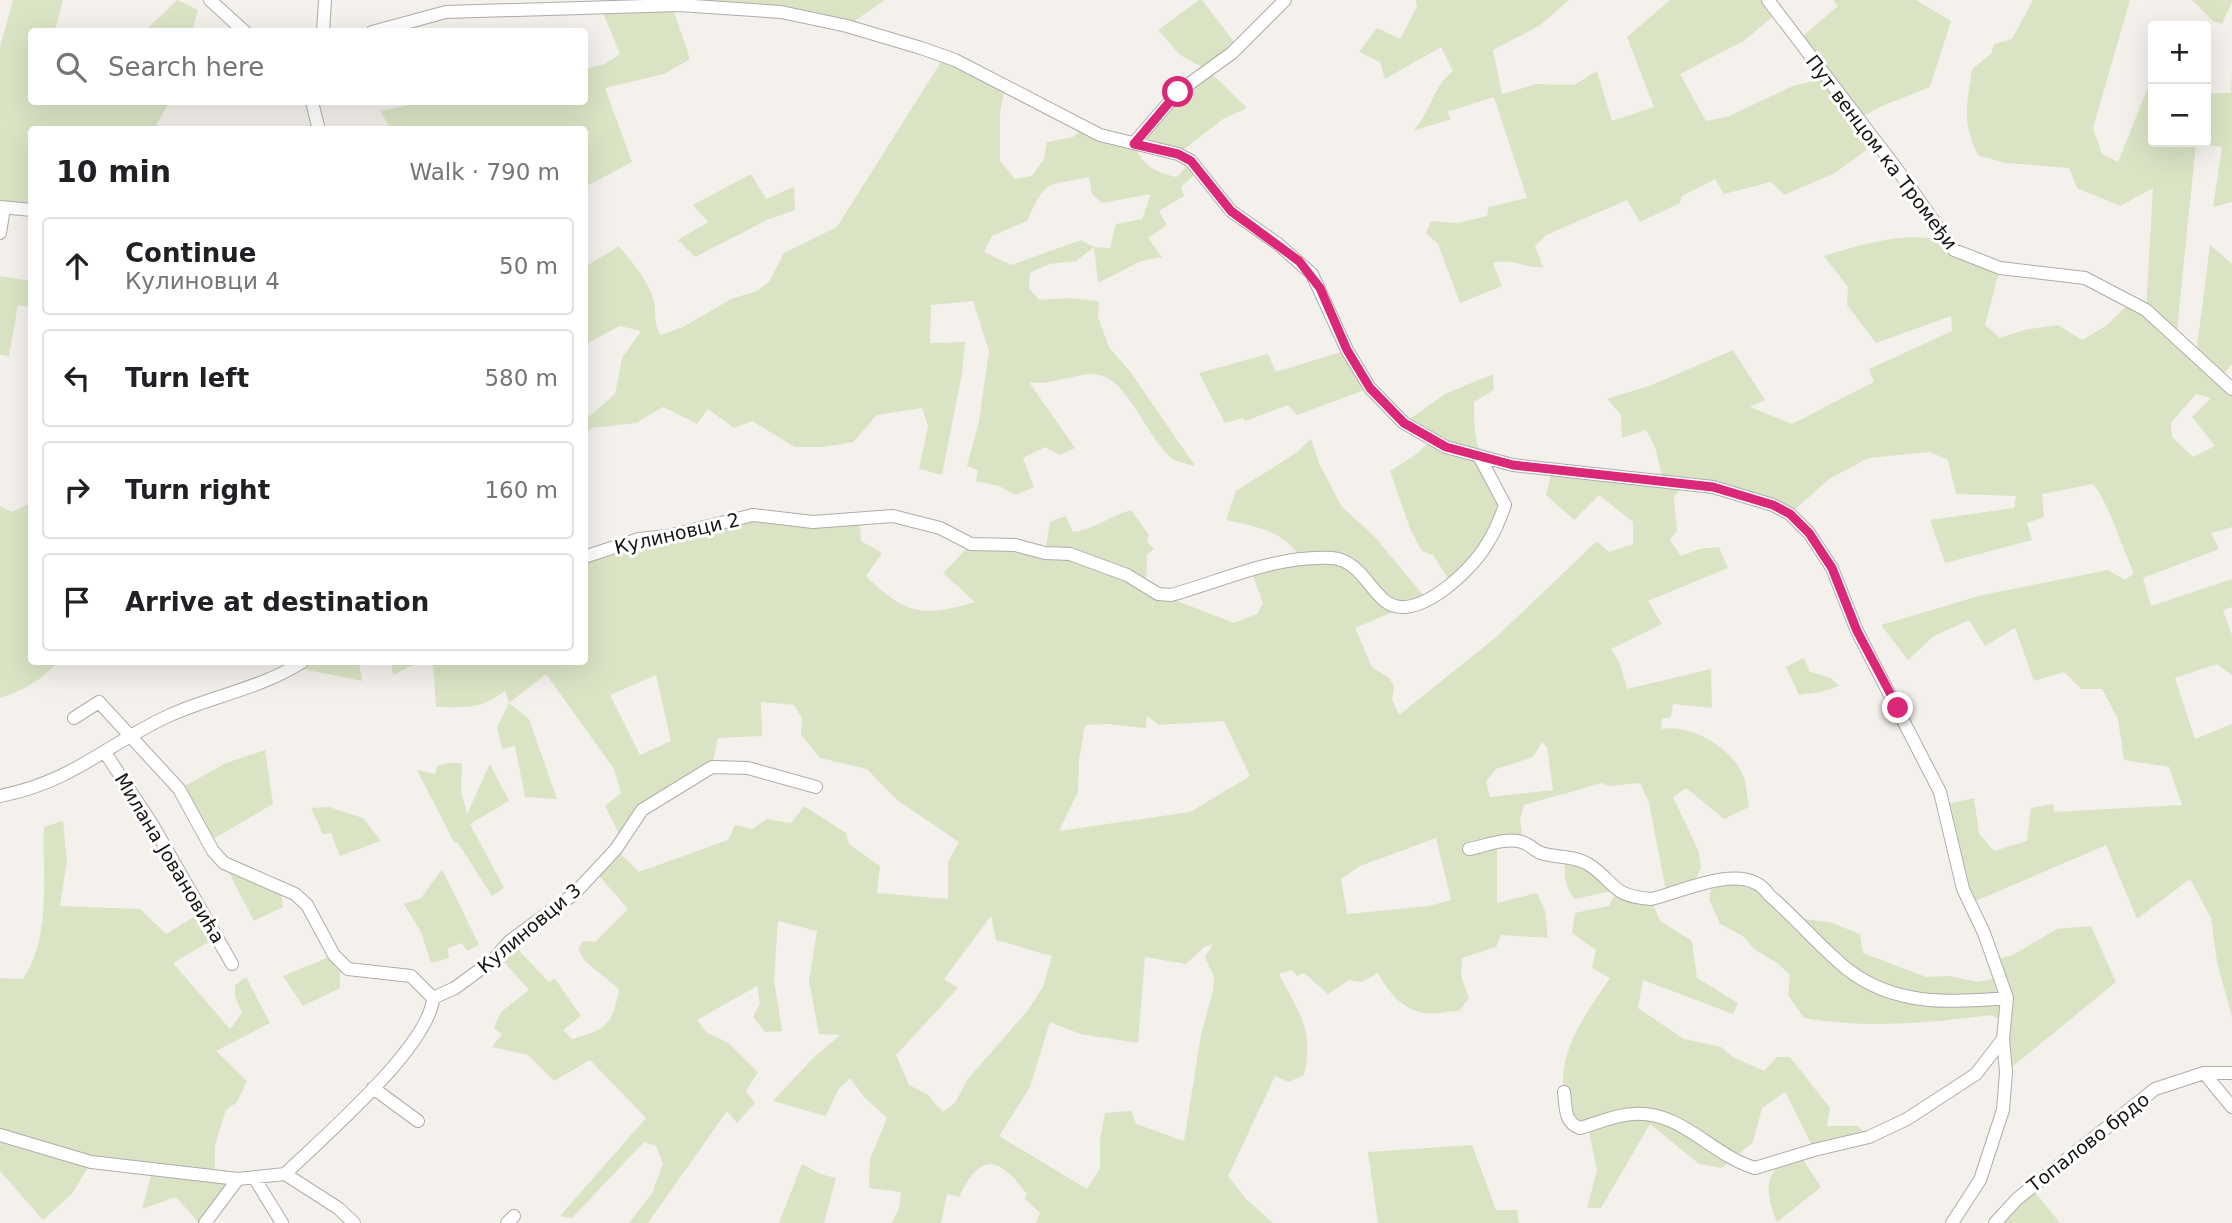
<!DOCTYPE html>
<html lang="en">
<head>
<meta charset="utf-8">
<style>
	body { margin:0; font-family:"DejaVu Sans",sans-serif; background:#f2f2f2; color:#202124 }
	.controls { position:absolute; right:21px; top:21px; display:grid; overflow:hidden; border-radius:7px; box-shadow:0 7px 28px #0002 }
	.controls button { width:63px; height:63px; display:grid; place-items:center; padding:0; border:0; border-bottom:2px solid #e0e0e0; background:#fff; color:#202124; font:35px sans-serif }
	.stop { position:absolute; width:21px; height:21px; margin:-16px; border:5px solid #db2777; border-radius:50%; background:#fff }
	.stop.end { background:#db2777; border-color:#fff; box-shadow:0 2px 7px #0008 }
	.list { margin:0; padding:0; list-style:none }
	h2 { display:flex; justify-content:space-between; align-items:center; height:91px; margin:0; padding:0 28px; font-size:30px }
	h2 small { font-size:23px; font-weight:400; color:#757577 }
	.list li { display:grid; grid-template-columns:46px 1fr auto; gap:21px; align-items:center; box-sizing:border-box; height:98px; margin:0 14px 14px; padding:0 14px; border:2px solid #e0e0e0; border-radius:7px }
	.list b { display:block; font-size:26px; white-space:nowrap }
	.list p { margin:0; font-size:23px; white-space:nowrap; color:#757577 }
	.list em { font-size:23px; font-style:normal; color:#757577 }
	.icon { flex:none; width:38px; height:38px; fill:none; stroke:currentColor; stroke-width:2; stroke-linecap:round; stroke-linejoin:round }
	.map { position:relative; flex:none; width:2232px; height:1223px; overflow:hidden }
	.search { position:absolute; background:#fff; box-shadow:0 7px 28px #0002; left:28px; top:28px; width:560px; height:77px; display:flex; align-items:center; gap:18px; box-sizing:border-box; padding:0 24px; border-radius:7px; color:#757577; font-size:26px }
	.panel { position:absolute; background:#fff; box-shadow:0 7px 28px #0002; left:28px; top:126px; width:560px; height:539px; border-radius:7px }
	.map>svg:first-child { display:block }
	.green { fill:#dae4c5; fill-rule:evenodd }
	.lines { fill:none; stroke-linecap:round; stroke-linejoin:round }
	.minor-casing { stroke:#b0aca8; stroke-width:14 }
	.minor { stroke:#fff; stroke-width:12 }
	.route { stroke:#db2777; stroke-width:9 }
	.labels { text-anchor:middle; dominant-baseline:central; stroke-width:6; stroke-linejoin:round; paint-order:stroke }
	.street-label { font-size:19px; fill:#181615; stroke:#fff }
</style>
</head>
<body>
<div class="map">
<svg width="2232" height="1223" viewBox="0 0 2232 1223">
	<rect width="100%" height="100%" fill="#f4f0eb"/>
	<path class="green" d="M13,0H63L55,31L32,32V102H169L154,129L32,130L31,210L0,207V47Z
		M177,0L198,10L192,31H129L147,29Z
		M615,0H885L847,26L781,12L672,6L690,59L664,74L605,88L632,162L585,187L584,130L391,129L380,111L425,102H584L585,69L605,64L620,54L601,8H613Z
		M1199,0H1202L1238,47L1208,70L1247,108L1223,119L1178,154L1134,144C1142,165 1155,173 1177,177L1191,161L1200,170L1181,187L1184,196L1159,211L1167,225L1148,238L1162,257L1141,261L1098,283L1094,247L1076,261L1049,264L1030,273L1029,288L1039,300L1067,298L1099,301L1098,317L1109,347L1132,374L1195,466C1188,464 1176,462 1170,457C1148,437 1128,384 1103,376C1081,369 1054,387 1029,382L1075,448L1060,455L1045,447L1023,458L1034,487L1016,495L999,486L976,481L978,470L967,466L979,421L989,351L973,301L931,305L930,343L965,342L962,373L942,475L919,469L928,426L922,408L877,415L853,442L824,447H795L752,421L734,428L708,409L697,424L663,407L636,423L591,428L585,434L584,421L615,394L622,358L641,331L620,326L585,344V267L619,246C632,262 647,279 653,298C657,312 652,321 661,335L683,327L731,299L757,291L769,282L784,253L837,227L944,57L1005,87L1000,113V161L1015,179L1032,176L1044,159L1047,142L1073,137L1084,127L1134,143L1207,70L1180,55L1158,30ZM1089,177L1092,194L1102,203L1151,194L1142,219L1116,224L1110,248L1094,247L1081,240L1011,265L984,252L992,236L1027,221C1048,177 1044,187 1089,177Z
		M1416,0H1569L1539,26L1493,50L1502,94L1537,84L1574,85L1597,71L1612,121L1654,107L1627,37L1670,0H1768L1777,13L1745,40L1680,74L1706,121L1727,117L1793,86L1826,78L1798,40L1838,6L1833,0H1916L1951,21L1930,87L1880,107L1858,119L1876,143L1835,173L1784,195L1771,182L1724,194L1715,179L1682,196L1680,203L1640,222L1627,200L1546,235L1535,246L1543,267C1524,268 1511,258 1493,263L1502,286L1460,303L1438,244L1426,233L1431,221L1458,223L1487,216L1489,207L1527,198L1494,97L1447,112L1451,119L1413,131C1431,112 1432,87 1453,71L1441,47L1385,79L1380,62L1359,52L1377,28L1400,39L1417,7Z
		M2033,0H2130L2093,128L2102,154L2118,162L2150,82L2153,84V142H2206V93H2231L2232,72V202L2213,207L2222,147L2196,143L2176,340L2196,355L2210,245L2232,264V364L2220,378L2232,389V527L2211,533L2219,549L2143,578L2151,606L2232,579V607L2223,610L2232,635V675L2217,664L2175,678L2195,739L2232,724V1017L2217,962L2211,918L2190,879L2137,919L2106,845L1969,904L1943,805L1974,798L1979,834L1994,851L2027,841L2031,808L2053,804L2054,812L2182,805L2169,767L2124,760L2118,719L2102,689H2081L2064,672L2034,681L2015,628L1985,646L1969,620L1934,636L1908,660L1881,625L1982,595L2108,570L2125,580L2134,573C2121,546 2110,505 2093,484L2042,494L2044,517L2027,523L2032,540L1945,563L1930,520L2014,508L2016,496L1956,494L1948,460L1930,452L1868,458L1829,479L1790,514L1686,483L1674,497L1677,531L1670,540L1681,556L1699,549L1719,547L1728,568L1648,601L1662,624L1611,649L1620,664L1627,689L1711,669L1712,708L1673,704L1671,717L1662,719L1661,729C1689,724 1731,746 1743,775C1747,784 1747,797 1749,807L1724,819L1686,788L1673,797L1699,852L1701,868L1692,888L1667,896L1649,803L1640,783L1609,786L1602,783L1524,805L1520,820L1523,842L1497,843V903L1537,893L1545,911L1548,938L1501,935L1496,947L1462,958L1461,976L1469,998L1459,1011C1448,1011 1434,1015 1424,1013C1402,1009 1388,992 1378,973L1362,982L1349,980L1328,994L1304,973L1297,976L1291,970L1279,974C1300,1015 1314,1028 1304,1075L1289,1082L1275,1076L1228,1176L1245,1198L1273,1223H1036L1040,1213L1025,1199L1027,1194C998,1156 981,1152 959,1197L947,1194L941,1223H892L899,1208L901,1192L869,1188L870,1159L887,1118L865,1098L850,1078L838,1090L826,1116L773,1101L813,1058L840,1035L819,1034L809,981L817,931L778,921L774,980L782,1031L765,1032L753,1017L760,1003L757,986L697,1020L707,1033L727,1042L758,1072L746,1091L755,1103L737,1123L727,1111L648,1223H629L652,1193L663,1164L656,1146L644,1142L572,1218L560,1216L646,1118L590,1060L554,1081L528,1055L492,1047L502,1034L494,1028L501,1012L529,990L498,955L510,941L549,982L555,979L581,1016L563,1030L572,1039C606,1030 613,1024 619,989L586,962L578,950L583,941L595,942L628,909L594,870L616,849L639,872L728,840L735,825L752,829L767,819L791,823L804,806L846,833L849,844L880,866L877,893L948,899V862L959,842L897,800L867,769L820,758L801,735L802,718L794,705L761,702L762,736L718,738L712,767L642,810L622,840L605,806L621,793L614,769L546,674L509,703L529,719L557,799L525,797L515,746L502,749L497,727L509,703L505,691C480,710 467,707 436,707L433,663L415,664L393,675L391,662H584L585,563L608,548L753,515L859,517L861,541L882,553L866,576C904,614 923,618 975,602L943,573L971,544L1045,553L1050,522L1066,516L1073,532C1095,529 1110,516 1131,510L1149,535L1147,542L1154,549L1147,555L1146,586L1158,594L1147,618L1159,594L1234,623L1257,614L1263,603L1250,568L1301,558C1280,529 1260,528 1226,520L1236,491L1296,453L1311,439L1319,463L1341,506L1374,536L1428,601L1400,609L1355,628L1372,667L1389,678L1394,686L1392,699L1399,715L1495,638L1597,541L1609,552L1633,544V522L1599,495L1574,520L1546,495L1552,471L1663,480L1655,447L1646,430L1622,438L1621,415L1607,399L1652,385L1733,350L1765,400L1750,407L1792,424L1874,382L1869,369L1952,331L1951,316L1876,343L1847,305L1848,287L1824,256C1858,245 1912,229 1946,242C1965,248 1983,259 2000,268L1985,325L2000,338L2024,330L2058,325L2082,340L2106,326L2132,300L2146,309L2153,188L2120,206L2077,188L2069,168L2006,163L1979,156C1961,123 1967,105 1972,69L1991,54L1994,44L2012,39ZM2196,394L2211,398L2192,417L2215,446L2193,457L2172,437L2171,423ZM656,675L671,741L640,755L610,695ZM1147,716L1159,725L1224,721L1250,776L1190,812L1059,831L1078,792L1079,760L1085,725L1107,724L1146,728ZM1542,742L1547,747L1553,790L1490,797L1486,782L1496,769L1533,757ZM1436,838L1451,900L1429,906L1347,914L1341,879L1360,866ZM991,916L996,940L1052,956L1043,987L1028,1010L967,1080L955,1103L943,1112L927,1094L909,1085L896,1055L958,988L944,979ZM1213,944L1205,957L1214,977L1213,990L1201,1035L1184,1141L1136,1124L1131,1111L1105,1113L1100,1140V1168L1087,1189L999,1136L1030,1087L1050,1022L1080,1034L1138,1043L1145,957L1186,964L1204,947Z
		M2192,0H2232V2L2222,24L2213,21Z
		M751,174L766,199L794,187L795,210L767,220L695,257L678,240L708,222L693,205Z
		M0,276L31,281V307L18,305L9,356L0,355Z
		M1347,350L1370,388L1297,415L1288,405L1245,421L1243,418L1225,423L1199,373L1268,354L1276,372Z
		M1493,374L1494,390L1474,402C1473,450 1483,464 1505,505L1500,521L1451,583L1433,555L1422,551L1411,531L1390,471L1414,456L1432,440L1404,423L1445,394Z
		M31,503L32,662H57C40,681 25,690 0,698V506L12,512Z
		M1804,658L1810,672L1831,678L1839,686L1821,692L1799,695L1786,667Z
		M302,662H359L362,681L293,667Z
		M265,750L273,804L208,842L179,789L226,763Z
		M449,763H462L461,791L467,814L490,764L509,801L470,824L504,888L492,896L458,843L454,842L417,770L435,774L437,766Z
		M329,807L363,818L381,841L340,856L331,833L323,834L311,808Z
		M63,821L67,860L60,906L140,909L166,934L202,912L217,937L173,963L230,1029L242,1013L235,996V985L246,977L270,1023L216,1051L247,1081L237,1102L226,1110L215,1145V1174L238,1179L199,1223L176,1197L142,1209L153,1168L91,1162L72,1194L43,1220L0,1171V978L23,979C52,935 42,877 44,827Z
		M1567,857L1607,883L1651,899L1660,921L1692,941L1697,978L1738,1003L1733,1014L1643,980L1638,1008L1684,1039L1721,1047L1733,1057L1764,1071L1777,1057H1790L1830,1108L1827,1126H1858L1869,1137L1814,1150L1785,1092L1762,1108L1753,1142L1722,1168L1699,1164L1650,1124L1601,1208H1587L1597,1170L1588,1126H1575C1572,1116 1567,1105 1565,1095C1555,1053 1588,1011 1610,978L1592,968L1596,950L1572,933L1575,913L1609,906L1617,890L1574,899C1565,886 1562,873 1567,857Z
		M224,863L280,886L283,907L254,921Z
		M442,869L479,945L467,951L462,943L448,948L449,958L431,963L421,932L404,904L421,898Z
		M1740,879L1795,918L1830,922L1860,934L1863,953L1926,977L1949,976L1978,982L2000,977L1994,960L2013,955L2057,929L2091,926L2116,982L2006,1072V1023L1991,1015C1930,1023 1866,1029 1804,1018L1788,995L1790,975L1777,963L1754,949L1743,936L1720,924L1709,899L1713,882Z
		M334,955L348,969L340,973V988L303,1006L283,976Z
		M1472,1145L1496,1210H1517L1519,1223H1378L1368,1152Z
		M1800,1155L1821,1187L1777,1222C1763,1189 1764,1167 1800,1155Z
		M802,1164L820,1174L836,1178L824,1223H779Z
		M2031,1187L2060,1223H1995Z"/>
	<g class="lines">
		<defs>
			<path id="minor" d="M210,0L245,32
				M1768,0L1902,176L1954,250L2000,268L2085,278L2146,310L2232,389
				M323,32L325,0
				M372,32L446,12L679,5L781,12L847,26L921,48L955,60L1100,135L1178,154L1191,161L1231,211L1278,244L1312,274L1347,350L1370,388L1404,423L1446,447L1513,465L1713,487L1773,505L1790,514L1809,533L1832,568L1857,631L1940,792L1963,889L1984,933L2007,998L2003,1039L2006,1072L2003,1110L1980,1180L1952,1223
				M312,102L319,130
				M1134,143L1178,92L1232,53L1285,0
				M0,207L32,210
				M0,233L4,208
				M584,557L639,539L668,536L753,515L813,522L893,516L940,528L971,544L1015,545L1045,553L1070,554L1127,575L1158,594L1171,595C1225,580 1275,555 1332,558C1358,560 1368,587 1385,601C1415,625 1472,570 1487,544C1495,532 1500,519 1505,505L1479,456
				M74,718L99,702L179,789L213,851L224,863L295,894L307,905L334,955L348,969L411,976L433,998
				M106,754L152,824L232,964
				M0,796C72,782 106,745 168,716C212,696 262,688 302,662
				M1469,849C1485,846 1506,837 1522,842C1529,844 1534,850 1541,853C1556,858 1573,855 1588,864C1616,882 1610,896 1651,899C1683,892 1746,859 1769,895C1796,918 1819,946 1847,969C1894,1006 1951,1003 2007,998
				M433,998L455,988L493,960L510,941L574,894L616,849L642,810L712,767L748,768L816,787
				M2204,1073L2232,1107
				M373,1088L418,1121
				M1564,1092C1566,1107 1564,1123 1580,1128C1598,1123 1614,1115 1633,1114C1681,1110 1711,1155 1755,1168L1814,1150L1869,1137L1907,1119L1976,1074L2003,1039
				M0,1135L91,1162L238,1179L285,1174L338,1208L354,1223
				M285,1174C321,1139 430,1046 433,998
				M255,1179L282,1223
				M205,1223L238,1179
				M507,1223L514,1216
				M1995,1223L2017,1199L2155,1089L2204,1073H2232"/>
		</defs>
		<use href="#minor" class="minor-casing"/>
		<use href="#minor" class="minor"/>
	</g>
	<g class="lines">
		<path class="route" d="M1178,92L1134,144L1178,154L1191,161L1231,211L1299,261L1320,288L1347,350L1370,388L1404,423L1446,447L1513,465L1713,487L1773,505L1790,514L1809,533L1832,568L1857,631L1898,708"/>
	</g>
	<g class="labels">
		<g class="street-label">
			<text transform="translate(1882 152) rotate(53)">Пут венцом ка Тромеђи</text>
			<text transform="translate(677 533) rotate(-13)">Кулиновци 2</text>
			<text transform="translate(170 858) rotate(59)">Милана Јовановића</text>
			<text transform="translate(529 928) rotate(-40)">Кулиновци 3</text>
			<text transform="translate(2088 1142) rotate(-38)">Топалово брдо</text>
		</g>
	</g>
</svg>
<div class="controls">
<button>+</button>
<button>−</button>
</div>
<div class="stop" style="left:1178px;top:92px"></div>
<div class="stop end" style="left:1898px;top:708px"></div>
<div class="search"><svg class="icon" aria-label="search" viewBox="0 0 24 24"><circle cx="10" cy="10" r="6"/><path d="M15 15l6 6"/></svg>Search here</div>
<section class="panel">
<h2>10 min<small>Walk · 790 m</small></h2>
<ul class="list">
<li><svg class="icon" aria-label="ahead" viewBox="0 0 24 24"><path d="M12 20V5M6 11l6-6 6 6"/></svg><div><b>Continue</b><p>Кулиновци 4</p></div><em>50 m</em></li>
<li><svg class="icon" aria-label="left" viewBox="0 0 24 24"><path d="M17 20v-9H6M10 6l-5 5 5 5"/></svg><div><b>Turn left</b></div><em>580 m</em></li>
<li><svg class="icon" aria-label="right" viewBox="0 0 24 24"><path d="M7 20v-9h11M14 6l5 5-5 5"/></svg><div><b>Turn right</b></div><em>160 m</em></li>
<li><svg class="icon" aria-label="arrive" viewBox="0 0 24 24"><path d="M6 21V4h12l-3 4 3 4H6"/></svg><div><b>Arrive at destination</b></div></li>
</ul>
</section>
</div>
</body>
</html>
